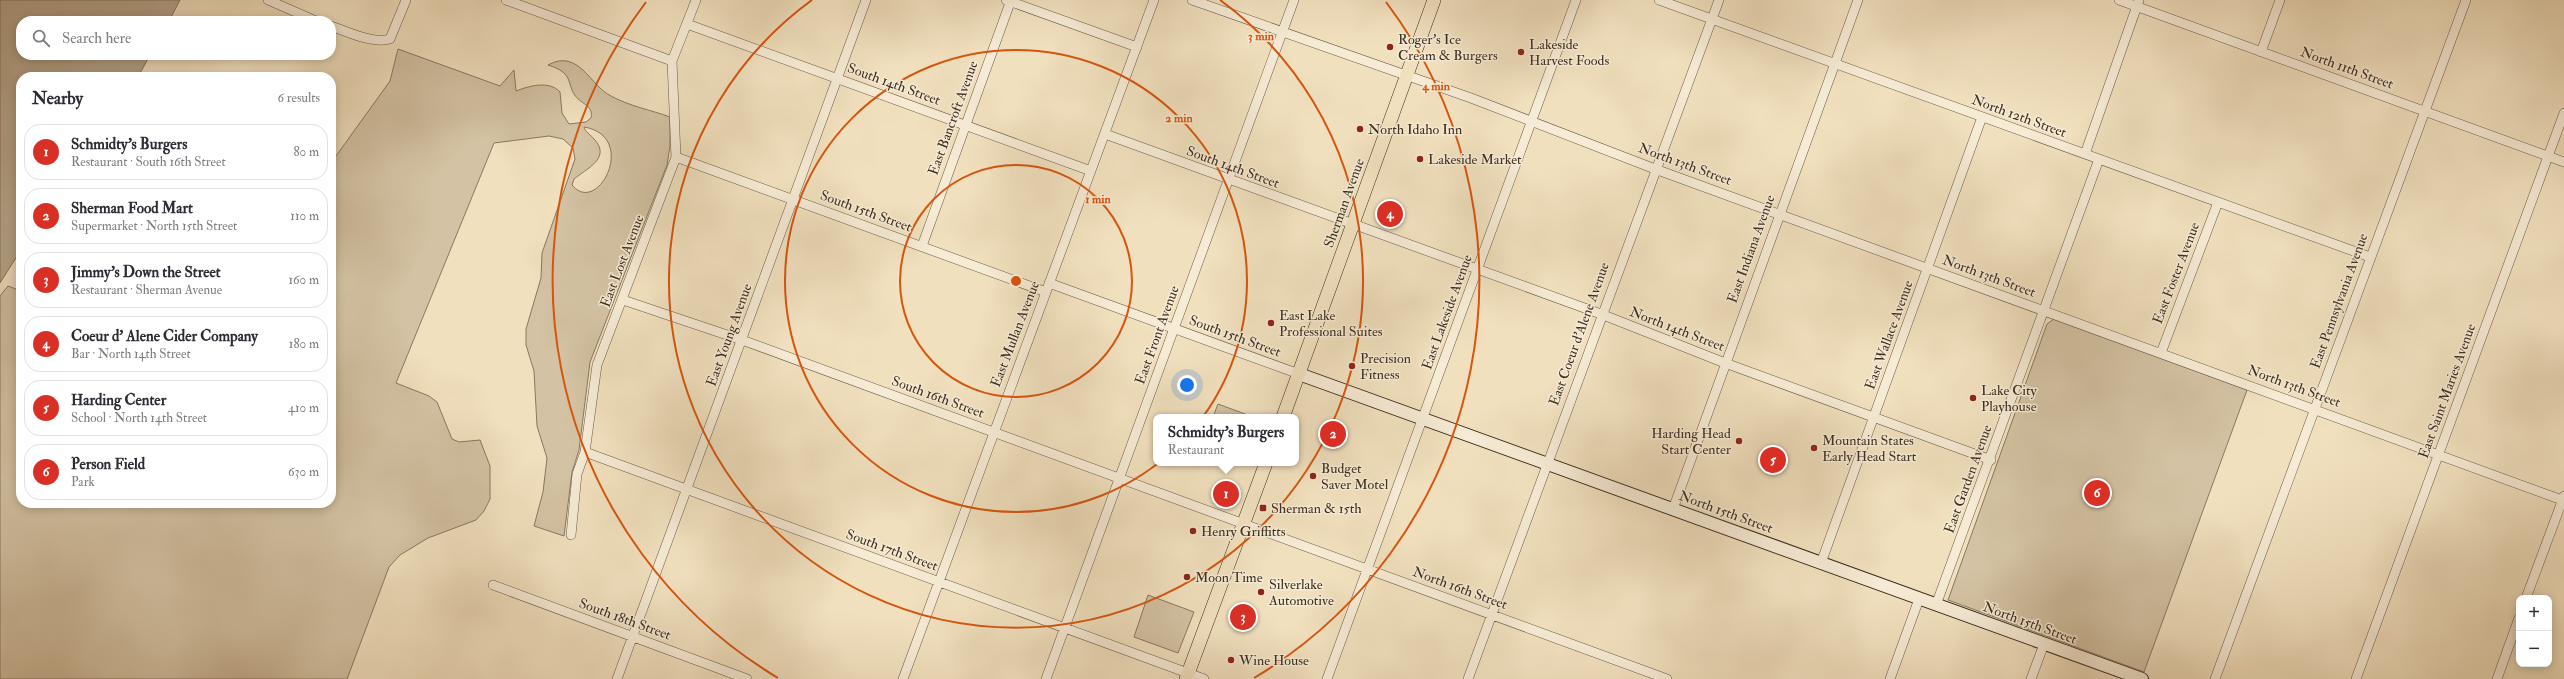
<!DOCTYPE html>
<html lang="en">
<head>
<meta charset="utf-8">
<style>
	body { margin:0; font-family:"IM FELL Double Pica",serif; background:#f7f7f7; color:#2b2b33 }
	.controls { position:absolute; right:12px; bottom:12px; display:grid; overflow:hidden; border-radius:8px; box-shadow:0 2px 10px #0003 }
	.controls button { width:36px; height:36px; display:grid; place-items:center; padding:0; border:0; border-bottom:1px solid #e1e1e2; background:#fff; color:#2b2b33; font:20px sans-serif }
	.you { position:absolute; left:1187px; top:385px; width:14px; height:14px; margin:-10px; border:3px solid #fff; border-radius:50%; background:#1a73e8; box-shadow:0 0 0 6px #1a73e833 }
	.badge { display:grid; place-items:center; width:26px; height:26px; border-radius:50%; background:#d93025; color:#fff; font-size:13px; font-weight:700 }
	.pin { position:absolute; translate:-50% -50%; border:2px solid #fff; box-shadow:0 1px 4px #0006 }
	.popup { position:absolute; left:1153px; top:414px; width:146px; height:52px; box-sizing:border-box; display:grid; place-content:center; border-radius:8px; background:#fff; filter:drop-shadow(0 1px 3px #0005); font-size:13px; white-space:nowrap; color:#7c7c81 }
	.popup b { font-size:15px; color:#2b2b33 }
	.popup::after { content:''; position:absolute; left:50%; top:100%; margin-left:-8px; border:8px solid transparent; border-top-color:#fff }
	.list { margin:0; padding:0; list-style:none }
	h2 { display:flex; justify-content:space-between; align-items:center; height:52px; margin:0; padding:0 16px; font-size:17px }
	h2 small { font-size:13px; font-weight:400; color:#7c7c81 }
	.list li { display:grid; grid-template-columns:26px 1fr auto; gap:12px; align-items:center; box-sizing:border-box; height:56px; margin:0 8px 8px; padding:0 8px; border:1px solid #e1e1e2; border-radius:16px }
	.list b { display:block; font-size:15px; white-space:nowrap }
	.list p { margin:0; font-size:13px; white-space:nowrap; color:#7c7c81 }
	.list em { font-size:13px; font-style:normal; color:#7c7c81 }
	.icon { flex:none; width:22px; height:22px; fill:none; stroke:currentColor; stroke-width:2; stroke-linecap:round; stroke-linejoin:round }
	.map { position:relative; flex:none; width:2564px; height:679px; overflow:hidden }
	.search { position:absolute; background:#fff; box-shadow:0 2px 10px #0003; left:16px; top:16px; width:320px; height:44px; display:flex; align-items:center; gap:10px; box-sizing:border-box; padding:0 14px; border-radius:16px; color:#7c7c81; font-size:15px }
	.panel { position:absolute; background:#fff; box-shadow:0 2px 10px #0003; left:16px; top:72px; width:320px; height:436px; border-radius:16px }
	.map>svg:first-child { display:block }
	.green { fill:#d3c2a3; stroke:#887861; fill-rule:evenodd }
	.water { fill:#b4a388; stroke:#85745e }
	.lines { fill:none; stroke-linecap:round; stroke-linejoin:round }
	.street-casing { stroke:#6b5a47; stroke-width:10 }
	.secondary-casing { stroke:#3e2e1f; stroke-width:14 }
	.primary-casing { stroke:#3e2e1f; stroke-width:14 }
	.street { stroke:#f6ebd5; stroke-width:9 }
	.secondary { stroke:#f6ebd5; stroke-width:12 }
	.primary { stroke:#f1e0be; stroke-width:13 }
	.ring { fill:none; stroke:#d7550e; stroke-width:2 }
	.poi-dot { fill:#8f2418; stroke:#f6ebd5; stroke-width:1.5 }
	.labels { text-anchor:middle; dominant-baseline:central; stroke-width:3; stroke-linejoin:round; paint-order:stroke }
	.poi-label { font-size:14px; fill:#3e2e1f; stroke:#f6ebd5; text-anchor:start }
	.street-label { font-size:14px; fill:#3e2e1f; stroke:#f6ebd5 }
	.centre { fill:#d7550e; stroke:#f6ebd5; stroke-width:2 }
	.ring-label { font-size:12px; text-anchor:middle; font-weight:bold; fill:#d7550e; stroke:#f6ebd5; stroke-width:3; stroke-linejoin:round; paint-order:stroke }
</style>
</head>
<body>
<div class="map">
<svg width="2564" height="679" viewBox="0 0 2564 679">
	<rect width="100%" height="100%" fill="#f1e0be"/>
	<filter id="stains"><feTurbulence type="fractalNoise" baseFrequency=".005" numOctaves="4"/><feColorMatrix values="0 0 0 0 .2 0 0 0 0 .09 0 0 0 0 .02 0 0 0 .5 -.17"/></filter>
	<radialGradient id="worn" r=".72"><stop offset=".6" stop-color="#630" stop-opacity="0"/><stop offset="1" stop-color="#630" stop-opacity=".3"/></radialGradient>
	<path class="green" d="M398,49L500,86L514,70L516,91C529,86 549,80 560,92L562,113L569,124L586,122L591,118C594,105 580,104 574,94C570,88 570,79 565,74C560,69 554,67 548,65C579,48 590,86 611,96C629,106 651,110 670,117V146L667,165L590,362L579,450L572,472L564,536L534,526L543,492L547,458L537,426L534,371L526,345V329L541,278L542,253L575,159L573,148L563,139L549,136L494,143L396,383L429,396L437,402L452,439L459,442L480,440L490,466V499L484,511L476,520L428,538L400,555L389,567L347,679H0V296L8,286L21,291V503H331V163L390,81ZM584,127C639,136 598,217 572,185L574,179C586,169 612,158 594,139C590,134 585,132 584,127Z
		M2054,319L2247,390L2144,672L1948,600L2047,324Z
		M1218,404L1253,417H1213Z
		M1148,595L1194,612L1178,653L1134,637Z"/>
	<path class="water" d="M0,0H180L169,21H21V55H150L138,77H21V250L0,283Z"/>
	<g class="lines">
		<defs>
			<path id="street" d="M268,0L316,21
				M506,0L672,61
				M1006,0L1137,47
				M1192,0L1471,98L1655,169L2562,500
				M1659,0L2370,257
				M2119,0L2564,162
				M687,24L1091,171
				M331,26C348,32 372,44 390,39L406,0
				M2261,52L2280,0
				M1105,134L1601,314L1725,363L1991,460
				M2085,154L2139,0
				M676,157L1046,292
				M922,246L1011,0
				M1049,283L1299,374
				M623,300L742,340L1667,679
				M2161,353L2218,202
				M585,452L1204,679
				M1673,509L1858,0
				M571,535L577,474L585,452L597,365L676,157L672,61L696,0
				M1821,563L1982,117
				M493,585L747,679
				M2526,598L2564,496
				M1936,605L2099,159
				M617,679L866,0
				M903,679L1154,0
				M1046,679L1294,0
				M1327,679L1576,0
				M1468,679L1719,0
				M1890,679L1919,599
				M2031,679L2044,644
				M2215,679L2466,0
				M2356,679L2564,113
				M2497,679L2519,618"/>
			<path id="secondary" d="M1299,374L2142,679"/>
			<path id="primary" d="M1283,417L1434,0
				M1186,679L1266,463"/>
		</defs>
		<use href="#street" class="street-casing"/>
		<use href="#secondary" class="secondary-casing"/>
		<use href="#primary" class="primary-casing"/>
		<use href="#street" class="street"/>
		<use href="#secondary" class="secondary"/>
		<use href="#primary" class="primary"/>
	</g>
	<g class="ring">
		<circle cx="1016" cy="281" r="116"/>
		<circle cx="1016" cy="281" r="231"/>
		<path d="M1220 0A347 347 0 1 1 812 0"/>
		<path d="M778 678A463 463 0 0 1 646 2M1386 2A463 463 0 0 1 1254 678"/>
	</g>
	<g class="poi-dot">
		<circle cx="1390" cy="47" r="4"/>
		<circle cx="1521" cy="52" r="4"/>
		<circle cx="1360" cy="129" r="4"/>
		<circle cx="1420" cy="159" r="4"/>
		<circle cx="1271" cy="323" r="4"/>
		<circle cx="1352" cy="366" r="4"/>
		<circle cx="1973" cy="398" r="4"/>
		<circle cx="1739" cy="441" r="4"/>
		<circle cx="1814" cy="448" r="4"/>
		<circle cx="1313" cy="476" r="4"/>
		<rect x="1259" y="504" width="8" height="8" rx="2"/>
		<circle cx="1193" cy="531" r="4"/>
		<circle cx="1187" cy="577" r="4"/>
		<circle cx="1261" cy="592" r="4"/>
		<circle cx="1231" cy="660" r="4"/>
	</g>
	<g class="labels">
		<g class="poi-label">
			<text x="1398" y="39">Roger's Ice<tspan x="1398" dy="16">Cream &amp; Burgers</tspan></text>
			<text x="1529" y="44">Lakeside<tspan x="1529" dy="16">Harvest Foods</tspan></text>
			<text x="1368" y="129">North Idaho Inn</text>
			<text x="1428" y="159">Lakeside Market</text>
			<text x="1279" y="315">East Lake<tspan x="1279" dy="16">Professional Suites</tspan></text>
			<text x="1360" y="358">Precision<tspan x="1360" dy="16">Fitness</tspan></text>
			<text x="1981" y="390">Lake City<tspan x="1981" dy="16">Playhouse</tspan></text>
			<text x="1731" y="433" text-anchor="end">Harding Head<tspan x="1731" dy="16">Start Center</tspan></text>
			<text x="1822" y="440">Mountain States<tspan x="1822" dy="16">Early Head Start</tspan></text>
			<text x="1321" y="468">Budget<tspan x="1321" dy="16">Saver Motel</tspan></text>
			<text x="1271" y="508">Sherman &amp; 15th</text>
			<text x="1201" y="531">Henry Griffitts</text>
			<text x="1195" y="577">Moon Time</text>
			<text x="1269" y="584">Silverlake<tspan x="1269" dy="16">Automotive</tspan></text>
			<text x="1239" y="660">Wine House</text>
		</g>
		<g class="street-label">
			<text transform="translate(2347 68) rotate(20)">North 11th Street</text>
			<text transform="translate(894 84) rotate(20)">South 14th Street</text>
			<text transform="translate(2019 116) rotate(20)">North 12th Street</text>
			<text transform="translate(953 118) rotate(-70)">East Bancroft Avenue</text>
			<text transform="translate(1685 164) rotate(20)">North 13th Street</text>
			<text transform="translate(1233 167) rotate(20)">South 14th Street</text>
			<text transform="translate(1344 203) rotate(-70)">Sherman Avenue</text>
			<text transform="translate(866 211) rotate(20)">South 15th Street</text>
			<text transform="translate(1751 249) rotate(-70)">East Indiana Avenue</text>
			<text transform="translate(622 261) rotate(-69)">East Lost Avenue</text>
			<text transform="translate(2176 273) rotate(-69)">East Foster Avenue</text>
			<text transform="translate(1989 276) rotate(20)">North 13th Street</text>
			<text transform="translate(2339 301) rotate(-70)">East Pennsylvania Avenue</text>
			<text transform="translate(1447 312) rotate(-70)">East Lakeside Avenue</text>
			<text transform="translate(1677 329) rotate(21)">North 14th Street</text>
			<text transform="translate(1015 334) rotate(-69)">East Mullan Avenue</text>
			<text transform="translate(1579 334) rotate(-70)">East Coeur d'Alene Avenue</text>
			<text transform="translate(729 335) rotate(-70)">East Young Avenue</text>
			<text transform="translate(1157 335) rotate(-70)">East Front Avenue</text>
			<text transform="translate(1889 335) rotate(-70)">East Wallace Avenue</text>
			<text transform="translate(1235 336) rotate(20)">South 15th Street</text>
			<text transform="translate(2294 386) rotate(20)">North 13th Street</text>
			<text transform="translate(2447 391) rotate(-70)">East Saint Maries Avenue</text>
			<text transform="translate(938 397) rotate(20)">South 16th Street</text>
			<text transform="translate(1968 479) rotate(-70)">East Garden Avenue</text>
			<text transform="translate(1726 512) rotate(20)">North 15th Street</text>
			<text transform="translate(892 550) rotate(20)">South 17th Street</text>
			<text transform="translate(1460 588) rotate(20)">North 16th Street</text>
			<text transform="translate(625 619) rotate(20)">South 18th Street</text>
			<text transform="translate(2030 623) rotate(20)">North 15th Street</text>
		</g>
	</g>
	<circle cx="1016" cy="281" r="6" class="centre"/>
	<g class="ring-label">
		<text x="1261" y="40">3 min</text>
		<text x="1436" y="90">4 min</text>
		<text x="1179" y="122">2 min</text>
		<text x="1098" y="203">1 min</text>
	</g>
	<rect width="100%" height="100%" filter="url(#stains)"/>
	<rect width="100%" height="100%" fill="url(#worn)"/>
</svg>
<div class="controls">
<button>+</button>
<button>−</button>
</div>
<div class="you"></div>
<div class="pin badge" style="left:1226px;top:494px">1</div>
<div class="popup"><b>Schmidty's Burgers</b>Restaurant</div>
<div class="pin badge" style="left:1333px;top:434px">2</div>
<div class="pin badge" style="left:1243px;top:617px">3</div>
<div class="pin badge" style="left:1390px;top:214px">4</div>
<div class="pin badge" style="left:1773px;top:460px">5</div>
<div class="pin badge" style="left:2097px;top:493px">6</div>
<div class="search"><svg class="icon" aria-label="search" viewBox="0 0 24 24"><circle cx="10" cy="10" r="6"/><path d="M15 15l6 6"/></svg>Search here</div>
<section class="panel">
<h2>Nearby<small>6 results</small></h2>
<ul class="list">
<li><span class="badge">1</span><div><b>Schmidty's Burgers</b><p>Restaurant · South 16th Street</p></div><em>80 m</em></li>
<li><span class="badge">2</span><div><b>Sherman Food Mart</b><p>Supermarket · North 15th Street</p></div><em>110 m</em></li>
<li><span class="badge">3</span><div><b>Jimmy's Down the Street</b><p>Restaurant · Sherman Avenue</p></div><em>160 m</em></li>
<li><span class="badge">4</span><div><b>Coeur d' Alene Cider Company</b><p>Bar · North 14th Street</p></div><em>180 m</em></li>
<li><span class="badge">5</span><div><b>Harding Center</b><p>School · North 14th Street</p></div><em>410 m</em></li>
<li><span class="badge">6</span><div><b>Person Field</b><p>Park</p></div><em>630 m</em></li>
</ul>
</section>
</div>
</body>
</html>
